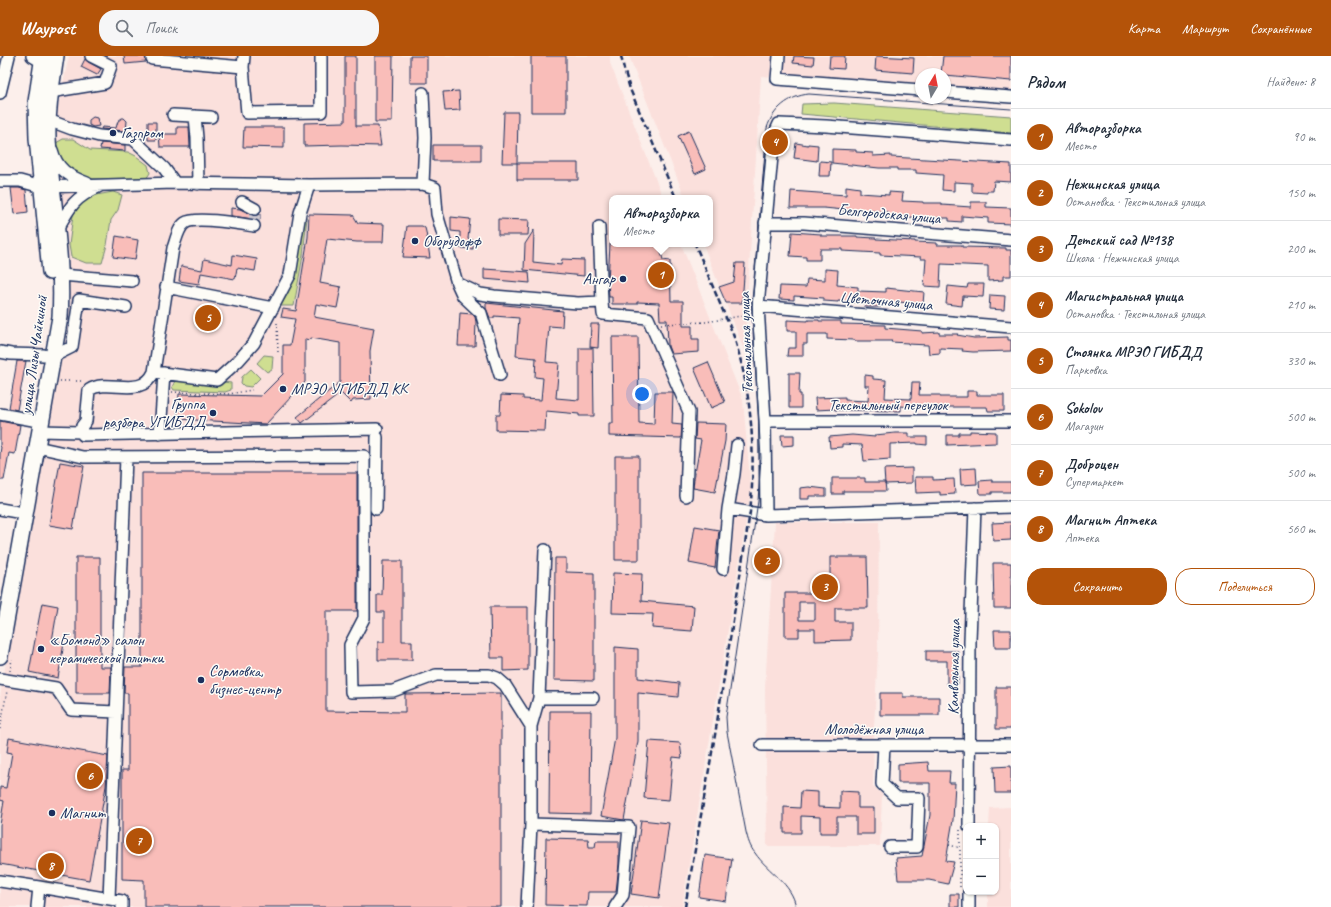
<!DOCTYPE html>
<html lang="ru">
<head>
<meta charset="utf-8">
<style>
	body { margin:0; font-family:Caveat,sans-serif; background:#f6f6f7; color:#1f2937 }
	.controls { position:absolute; right:12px; bottom:12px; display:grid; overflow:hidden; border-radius:8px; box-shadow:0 1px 3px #0004 }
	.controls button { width:36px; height:36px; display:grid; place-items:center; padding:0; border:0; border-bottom:1px solid #e0e1e3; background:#fff; color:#1f2937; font:20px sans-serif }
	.compass { position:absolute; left:915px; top:12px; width:36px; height:36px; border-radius:50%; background:#fff; box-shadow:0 1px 3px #0004; rotate:10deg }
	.you { position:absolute; left:642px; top:338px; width:14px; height:14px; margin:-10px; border:3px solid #fff; border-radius:50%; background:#1a73e8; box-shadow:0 0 0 6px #1a73e833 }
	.badge { display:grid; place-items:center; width:26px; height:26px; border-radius:50%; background:#b45309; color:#fff; font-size:13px; font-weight:700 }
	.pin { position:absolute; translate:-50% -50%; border:2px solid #fff; box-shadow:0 1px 4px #0006 }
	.popup { position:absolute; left:609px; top:139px; width:104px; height:52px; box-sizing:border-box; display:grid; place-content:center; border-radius:8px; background:#fff; filter:drop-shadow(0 1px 3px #0005); font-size:13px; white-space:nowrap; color:#747a83 }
	.popup b { font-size:15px; color:#1f2937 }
	.popup::after { content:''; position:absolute; left:50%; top:100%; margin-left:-8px; border:8px solid transparent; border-top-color:#fff }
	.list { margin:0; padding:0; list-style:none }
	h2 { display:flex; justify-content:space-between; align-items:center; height:52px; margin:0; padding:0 16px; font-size:17px }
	h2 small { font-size:13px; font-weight:400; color:#747a83 }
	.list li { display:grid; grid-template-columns:26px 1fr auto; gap:12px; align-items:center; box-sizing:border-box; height:56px; padding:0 16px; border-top:1px solid #e0e1e3 }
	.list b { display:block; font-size:15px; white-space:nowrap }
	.list p { margin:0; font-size:13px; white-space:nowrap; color:#747a83 }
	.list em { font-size:13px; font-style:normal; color:#747a83 }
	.actions { display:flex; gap:8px; padding:12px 16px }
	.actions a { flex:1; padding:9px 0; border:1px solid #b45309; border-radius:16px; text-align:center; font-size:14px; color:#b45309 }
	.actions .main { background:#b45309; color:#fff }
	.icon { flex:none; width:22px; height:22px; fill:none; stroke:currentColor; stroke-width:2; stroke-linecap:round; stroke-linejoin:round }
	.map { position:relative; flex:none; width:1011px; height:851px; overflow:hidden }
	header { display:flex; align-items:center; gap:24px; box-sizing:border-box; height:56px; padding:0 20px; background:#b45309; color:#fff }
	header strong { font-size:19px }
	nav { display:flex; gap:22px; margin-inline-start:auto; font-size:14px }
	.search { width:280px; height:36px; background:#f6f6f7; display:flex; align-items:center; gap:10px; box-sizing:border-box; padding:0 14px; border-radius:16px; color:#747a83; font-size:15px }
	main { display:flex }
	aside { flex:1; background:#fff }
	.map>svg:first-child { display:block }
	.built { fill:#fbe0dc }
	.green { fill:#cfde91; stroke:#758678 }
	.building { fill:#f9bdb9; stroke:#1b2f5e; fill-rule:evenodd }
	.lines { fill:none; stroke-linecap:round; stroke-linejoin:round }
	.minor-tunnel { stroke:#cfc9cf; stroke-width:11; stroke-dasharray:11 5.5; stroke-linecap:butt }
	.minor-casing { stroke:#1b2f5e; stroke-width:14 }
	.major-casing { stroke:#1b2f5e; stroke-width:18 }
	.path { stroke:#1b2f5e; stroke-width:1.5; stroke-dasharray:1 3; stroke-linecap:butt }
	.minor { stroke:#fdfcf7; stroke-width:11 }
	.major { stroke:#fdfcf7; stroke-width:15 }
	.tram { stroke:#1b2f5e; stroke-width:1 }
	.rail { stroke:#1b2f5e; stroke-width:2.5; stroke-dasharray:6 3; stroke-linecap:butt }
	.poi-dot { fill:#1b2f5e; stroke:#fdfcf7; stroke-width:1.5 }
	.labels { text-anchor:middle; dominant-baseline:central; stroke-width:3; stroke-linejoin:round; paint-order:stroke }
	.poi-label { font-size:16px; fill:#1b2f5e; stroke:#fdfcf7; text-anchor:start }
	.street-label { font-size:16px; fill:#1b2f5e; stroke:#fdfcf7 }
</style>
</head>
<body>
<header>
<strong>Waypost</strong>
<div class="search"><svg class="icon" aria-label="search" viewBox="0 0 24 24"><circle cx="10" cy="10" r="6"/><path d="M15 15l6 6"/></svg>Поиск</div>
<nav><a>Карта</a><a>Маршрут</a><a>Сохранённые</a></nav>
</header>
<main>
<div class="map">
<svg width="1011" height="851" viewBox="0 0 1011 851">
	<rect width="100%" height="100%" fill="#fcefeb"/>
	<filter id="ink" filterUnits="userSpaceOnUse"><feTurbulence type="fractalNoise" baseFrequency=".025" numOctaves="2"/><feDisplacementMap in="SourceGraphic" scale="8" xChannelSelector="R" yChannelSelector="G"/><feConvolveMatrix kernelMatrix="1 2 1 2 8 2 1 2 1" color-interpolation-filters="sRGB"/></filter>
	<g filter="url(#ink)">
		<path class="built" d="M69,0H610V7L663,142H612V188H681L743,344L751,435L682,851H0V641L68,244L54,92L55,64Z
			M629,0H1011V39L945,34V18H921V33L761,20L744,294L703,188H710V142H685Z
			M775,466H879L878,597L874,671L873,730L882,738L880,790H767L765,632Z
			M1011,751V851H988V836H996V770H989L990,752Z"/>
		<path class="green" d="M834,47L1011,60V77L801,58L802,48Z
			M63,83H73L90,94L128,96L136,100L148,109L150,117L146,123H83L68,113L54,92L56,87Z
			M113,136L122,139L118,154L111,164L107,189L102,207H86L71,201L69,189L73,159L79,150L91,140Z
			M307,162L303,199L294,250H280L287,239L294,220L302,163Z
			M264,299L273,300L272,313L267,316L257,307Z
			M251,313L260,322L251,331L244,330L241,327L242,321Z
			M175,325L223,326L231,327V334L225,336L174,334L172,331Z"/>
		<path class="building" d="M124,0H145L146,6L125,8Z
			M345,0H356V70H378L381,90L342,89L304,90V67L345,66Z
			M375,0H393L392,66H375Z
			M410,0H427V27H410Z
			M531,0H566V56H531Z
			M794,0L814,1L813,9L793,7Z
			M830,0H845L844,13L829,12Z
			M876,0L914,2L913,17L875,14Z
			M943,0H1011V25L945,19V18H941Z
			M85,3L88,6L101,13L97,19L81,11Z
			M459,35L460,54L445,55L443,36Z
			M504,56H518L517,107H502Z
			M93,61L97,62L99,70L93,71L89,69V64Z
			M122,62H124L127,65L126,75L101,73L102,71L116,72L118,65Z
			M148,66H156V84H148Z
			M177,71H189L190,91H160L159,78H177Z
			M244,71H284V92L243,91Z
			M689,75L706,113L695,118L678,80Z
			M101,87L125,89V95L100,93Z
			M796,87L808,89V88L818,89L817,105L794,102Z
			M433,89H481V105H433Z
			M832,93L856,94V96L873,97V100L891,99V101L1011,108V126L994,125L993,135H987V137L972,136V127L954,126V135L942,134L943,119L916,117V114H897V112H879L832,107Z
			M820,105L831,106L830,120H819Z
			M517,107H578V124H517Z
			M846,130L860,132V137L889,139V136L903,137L902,145L923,146V147H942V149L971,151V146H986V151L1011,152V168L988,167V162L962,160V166L949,165V162H930L888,160V156L859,154V157H844V154L824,152H790L791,135L846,139Z
			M11,132H19L26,134L28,156L14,158Z
			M231,152L240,153L255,160L260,158V164L231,160Z
			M309,158L353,159L358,167L384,168L383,186H357L327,183L320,227L341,231L337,252L316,248L314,261L374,272L370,295L371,343L353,344L351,347L341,337L302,367L297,361L340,326V287L311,282L310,284L305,283V326L266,368L177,363L179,338L261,340L283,318V289H290L295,263L281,261L283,253L296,255L308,181Z
			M451,161L470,163L468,183L473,184V193L460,192V176L451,175Z
			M498,163L529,164L528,179H498Z
			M407,170H422L425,172L426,176L430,202L403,201Z
			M534,174L533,206L561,209L562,203L584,204V220L524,214L525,188Z
			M792,176L821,178V180H857V181L876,182V183L915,185V186L937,187V189H962V191L1006,192V194H1011V220H1003V224L988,225V210L941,208L940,231L924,230L926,203H921V201L880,199V197L842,195V193H820V204H806V201L790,200Z
			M116,180L138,184L135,204L113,201Z
			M610,188H659L663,204L670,205L671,245H683V270H692V283H699V296L671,298L668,290L667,264H660L659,247L637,246V248H612V241H609L608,225Z
			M233,199L257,203L255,215L237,212L235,223L201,217L199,228L179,225L181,210L202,214L204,203L232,209Z
			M736,207H745L742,247H726L719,231L734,226Z
			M484,213L529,216L530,227L484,223Z
			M825,213L838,214L837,229L858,231V235L886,236V232L924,236L923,248L898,246V250L881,249V251H865V247L838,245V246L824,245V242L794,240V244L779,243L780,230L806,231L807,223L825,224Z
			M968,228H984L983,241L963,240L962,250L946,248L948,230L967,232Z
			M990,239L1005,240L1004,254L989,253Z
			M486,247L563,255L562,271L549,270L546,306L559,307L556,342L579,344V292H593L594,360H579V358L546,355L545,375L496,374V359H500L501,339L523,340V343L541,344L543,322L535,321L536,302L516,300L519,262L494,260V262H490L486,252Z
			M460,257L472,258L475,261L476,266L475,290H458Z
			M787,264L808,265V264H819V265H841V268L885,269V272L922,275V277L939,276V278H958L957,279L974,282L1008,281V284H1011V295L973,296L962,295L963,293L940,292V297L929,298L928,289L908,288V287L891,286L892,285H855V284L827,283V278H807V288H803V300H787L788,292H796V275H787Z
			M591,268H599L598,292L590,291Z
			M612,281H638L639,367L654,368L655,336H673L672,368L682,369L681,382L609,380V367H613Z
			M17,305H26L17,354L9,352Z
			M708,306L725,346L711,352L694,312Z
			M789,317H800L799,338H801V352H789Z
			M865,319L873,320V323L886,324L885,342L911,343L912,326H920L919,339H940V341H967V335H977V339H1004V355H988L987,351H921V352L901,350V355L835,354V353L816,354L815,342L845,341V344L868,345L869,330H865Z
			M0,365L20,369L15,398L9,397L4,424H0V398L1,391L0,390Z
			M696,367L726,368L725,385L715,436L693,432L694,423L701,384L695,383Z
			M970,375L996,376V387L947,389V379H959V377H970Z
			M895,377H909V381H927V389L917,388V387L890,388V403L864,405L862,389L842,388V391L830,392L829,381L852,379L875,381V379Z
			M781,379H794V389L782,390Z
			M615,400H639V504H615Z
			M60,406L84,410L73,473L49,469Z
			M912,412V427L885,428L884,413Z
			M976,412L977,428L961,429L960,413Z
			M142,417H357V555H326V655L405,656V638L501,637V851H144V824L122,823V714H128V637H124L125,611H142Z
			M915,421H933V424L954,423L955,438L940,439V436L916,437Z
			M832,422H865V426H885L886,435H843V438H832Z
			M992,424V426H1011V436H992V438H980L979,425Z
			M809,431L826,433V440H809V443H800V432Z
			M1011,466V484L993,485L992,467Z
			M695,470L719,474L715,512L689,507Z
			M76,501H100V611H111L110,637H76Z
			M830,501H867L868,552H835V566H851V584L815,585V573H799V581H785V537H815V533H830ZM799,546H815V564H799Z
			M555,502H566V516L594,517V625L554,624Z
			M383,505H402V585H412V604H378V586H384V556H377V539H382Z
			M993,507H1011V552H994Z
			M613,517L642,518L641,545L694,550L692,575L652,572L653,558L612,557Z
			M42,547L58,550L52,585L64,587L58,622L29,616Z
			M490,551H528V614L503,615V602H491Z
			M994,574H1011V592H995Z
			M615,591L638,593V622L679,627L678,641L638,637V685L624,764L601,760L615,682Z
			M926,595H958V628H947V605H926Z
			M996,631H1011V673H996Z
			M880,637H903V641H939V659H880Z
			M550,655H591L590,758L549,757Z
			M9,682L108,700L106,730L89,824L0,808V769L4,745L0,744V731L6,732L12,697L7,696Z
			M649,685L680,687L682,702L673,701L669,744L644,742Z
			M928,706L929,715H950L949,727H955L953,764L946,805L954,806L948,828L929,824H898L896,802L922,800L930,759V727H898V708Z
			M1011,710V737H995L994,711Z
			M801,735L818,736V751L840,752V735L858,736V752H874V778H856V761H837V777H820V761L801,760V777H784V751L800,752Z
			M641,764L669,767L659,842L631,838Z
			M546,782L588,783L589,791H595L596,785H619V808L616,836H588L587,850L545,849Z
			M705,799L732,803L726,845L699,841Z
			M950,838H959V851H950Z"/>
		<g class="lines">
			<path class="minor-tunnel" d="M254,170L255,153"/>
			<defs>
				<path id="minor" d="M32,0L42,6
					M152,0V3L243,11L244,0
					M779,0L777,23L921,34
					M243,11L247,57L321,56V0
					M50,36L105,27L111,10L91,0
					M945,36L1011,41
					M0,37L9,0
					M423,37L425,82L423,128
					M173,59L211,61
					M195,60L197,82L198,128
					M48,64L72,73L99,80L133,83L164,112L175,127
					M52,94C57,113 68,120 87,127
					M0,125H20L41,131L175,127L309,129L423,128L435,132L437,158L457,227L463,240L481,257L500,319
					M242,146L255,153
					M765,167H804L1011,184
					M254,170C241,168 195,160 185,167C178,172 176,184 173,192L154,316L217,324L238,305L254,287L290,219L300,157L309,129
					M599,171L602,246
					M57,174C70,150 74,142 100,130
					M61,219L132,225
					M457,227L480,238L494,240L578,247L602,246L603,258L648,262L689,356L686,440
					M166,231L273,252
					M758,250L1011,271
					M0,296L11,298L44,299
					M54,300L72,291L79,244L126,251
					M0,358L33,364
					M765,365H1011
					M40,375L81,376L83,379L377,373
					M81,376L82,370L86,365L89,334C109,321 141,344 154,316
					M160,378L164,317
					M37,391L83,401L364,400V562L350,589L351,636L393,635L436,619H489L497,622L505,629L531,670V768L527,851
					M0,453L17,456
					M376,453L377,381
					M728,453L766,459L1011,451
					M766,459L765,365L758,250L774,79L779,68L826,70L1011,84
					M723,513L728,453L734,418L737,389
					M0,623L56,632L71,654L116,656
					M539,642H593
					M531,670L539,642L545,494
					M762,689H1011
					M884,689L882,728L897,742H919L917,791H890
					M531,768L629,771L623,839L615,851
					M969,770L970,584L975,452
					M0,825L39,831L37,851
					M39,831L122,845V851
					M969,836V851
					M109,843L126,401"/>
				<path id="major" d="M43,0L36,46L37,82L50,216
					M0,600L60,261C64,201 51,142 48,82C47,54 52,27 56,0"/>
			</defs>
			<use href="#minor" class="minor-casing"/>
			<use href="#major" class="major-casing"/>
			<path class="path" d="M277,267L278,297
				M661,268L706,266L741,260L749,255
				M60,325H84
				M172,336L229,338L252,334
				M10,615L12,603
				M0,673L7,635
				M960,774V831
				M949,789L960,792"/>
			<use href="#minor" class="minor"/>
			<use href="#major" class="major"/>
			<path class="tram" d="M796,851C792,827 768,816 755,797C750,791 748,784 746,776L727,676L726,661L758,445L761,402L752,250L767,72C773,53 789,40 809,38L1011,53"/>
			<path class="rail" d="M621,0L624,13L630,33L676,142
				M685,851L715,679L750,456C756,398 752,337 734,281C730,270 725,260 721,250C712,229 704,209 695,188"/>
		</g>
	</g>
	<g class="poi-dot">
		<circle cx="113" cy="77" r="4"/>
		<circle cx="415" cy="185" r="4"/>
		<circle cx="623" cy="223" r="4"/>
		<circle cx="283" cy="333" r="4"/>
		<circle cx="213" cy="357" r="4"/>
		<circle cx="41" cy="593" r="4"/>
		<circle cx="201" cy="624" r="4"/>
		<circle cx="52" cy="757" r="4"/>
	</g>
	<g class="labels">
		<g class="poi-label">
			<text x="121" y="77">Газпром</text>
			<text x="423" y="185">Оборудофф</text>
			<text x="615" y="223" text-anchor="end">Ангар</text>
			<text x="291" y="333">МРЭО УГИБДД КК</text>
			<text x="205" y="348" text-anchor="end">Группа<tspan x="205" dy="18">разбора УГИБДД</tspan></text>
			<text x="49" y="584">«Бомонд» салон<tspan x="49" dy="18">керамической плитки</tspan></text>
			<text x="209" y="615">Сормовка,<tspan x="209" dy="18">бизнес-центр</tspan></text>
			<text x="60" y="757">Магнит</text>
		</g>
		<g class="street-label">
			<text transform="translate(889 158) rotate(5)">Белгородская улица</text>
			<text transform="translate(886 245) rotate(5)">Цветочная улица</text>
			<text transform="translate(746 287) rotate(-92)">Текстильная улица</text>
			<text transform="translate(34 299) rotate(-82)">улица Лизы Чайкиной</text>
			<text x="888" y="349">Текстильный переулок</text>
			<text transform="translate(954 611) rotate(-89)">Камвольная улица</text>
			<text x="874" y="673">Молодёжная улица</text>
		</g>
	</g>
</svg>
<div class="controls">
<button>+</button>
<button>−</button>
</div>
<svg class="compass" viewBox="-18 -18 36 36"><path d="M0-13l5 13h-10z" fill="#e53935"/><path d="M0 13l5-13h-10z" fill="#747a83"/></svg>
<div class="you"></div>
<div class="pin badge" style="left:661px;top:219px">1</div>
<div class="popup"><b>Авторазборка</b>Место</div>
<div class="pin badge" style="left:767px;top:505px">2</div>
<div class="pin badge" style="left:825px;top:531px">3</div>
<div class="pin badge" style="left:775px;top:86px">4</div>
<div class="pin badge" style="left:208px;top:262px">5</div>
<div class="pin badge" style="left:90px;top:720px">6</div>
<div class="pin badge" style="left:139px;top:785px">7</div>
<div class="pin badge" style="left:51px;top:810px">8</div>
</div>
<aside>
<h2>Рядом<small>Найдено: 8</small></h2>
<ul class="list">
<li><span class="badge">1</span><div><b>Авторазборка</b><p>Место</p></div><em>90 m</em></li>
<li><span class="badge">2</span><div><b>Нежинская улица</b><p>Остановка · Текстильная улица</p></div><em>150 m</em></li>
<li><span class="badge">3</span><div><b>Детский сад №138</b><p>Школа · Нежинская улица</p></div><em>200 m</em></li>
<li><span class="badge">4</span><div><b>Магистральная улица</b><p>Остановка · Текстильная улица</p></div><em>210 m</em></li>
<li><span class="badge">5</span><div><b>Стоянка МРЭО ГИБДД</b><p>Парковка</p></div><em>330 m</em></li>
<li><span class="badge">6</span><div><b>Sokolov</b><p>Магазин</p></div><em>500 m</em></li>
<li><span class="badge">7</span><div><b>Доброцен</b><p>Супермаркет</p></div><em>500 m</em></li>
<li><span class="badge">8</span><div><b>Магнит Аптека</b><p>Аптека</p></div><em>560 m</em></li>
</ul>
<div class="actions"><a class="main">Сохранить</a><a>Поделиться</a></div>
</aside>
</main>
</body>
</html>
